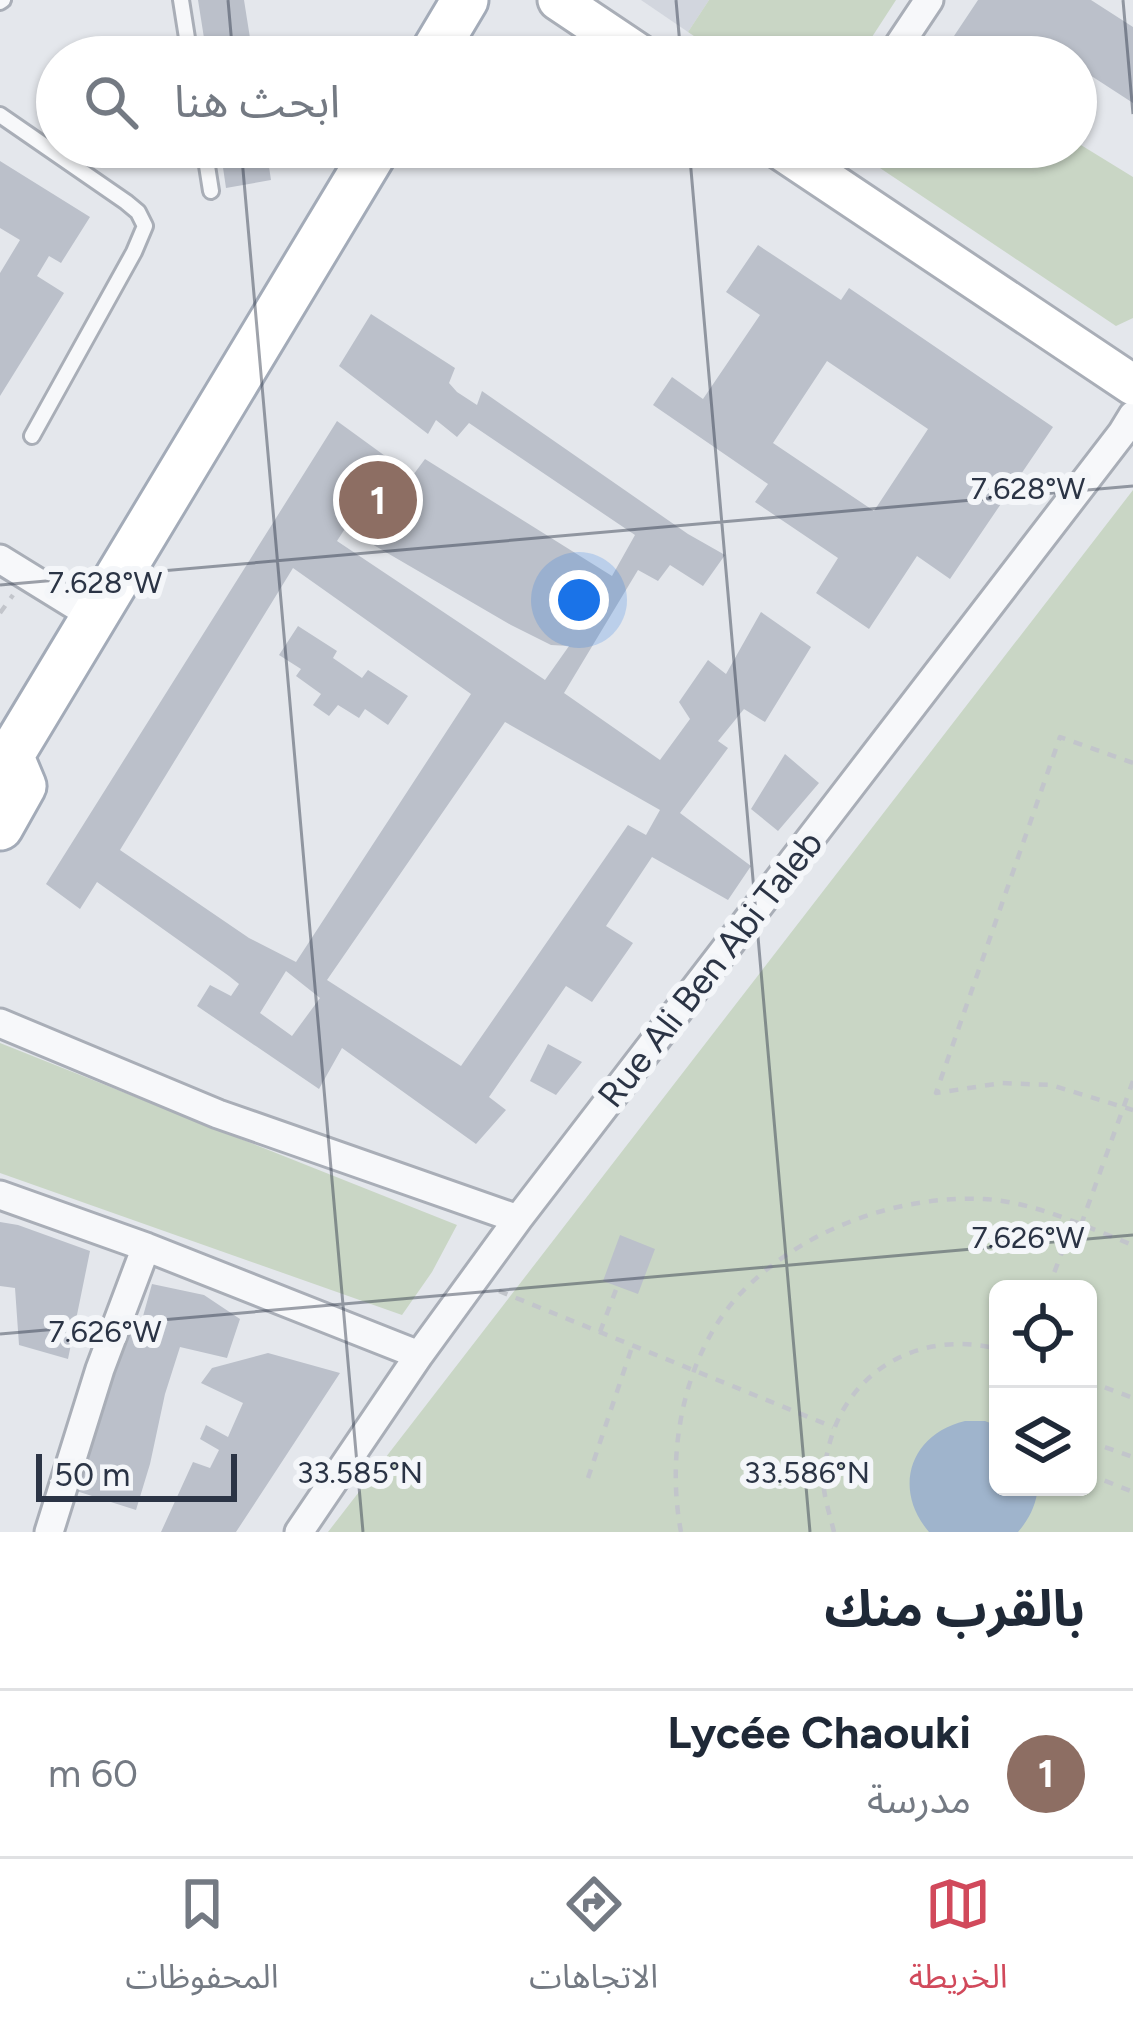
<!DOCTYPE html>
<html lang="ar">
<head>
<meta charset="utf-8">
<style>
	body { margin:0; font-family:Figtree,"Noto Sans Arabic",sans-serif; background:#f6f6f7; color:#1f2937; direction:rtl }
	.controls { position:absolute; right:36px; bottom:36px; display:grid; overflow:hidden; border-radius:18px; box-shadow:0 3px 9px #0004 }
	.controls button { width:108px; height:108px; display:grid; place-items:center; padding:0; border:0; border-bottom:3px solid #e0e1e3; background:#fff; color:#1f2937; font:60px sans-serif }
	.scale { position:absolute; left:36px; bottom:30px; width:201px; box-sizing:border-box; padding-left:12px; border:6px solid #2b3445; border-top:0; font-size:33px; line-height:42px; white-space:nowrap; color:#2b3445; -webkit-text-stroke:9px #f4f6f9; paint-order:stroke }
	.you { position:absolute; left:579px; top:600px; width:42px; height:42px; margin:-30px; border:9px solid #fff; border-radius:50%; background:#1a73e8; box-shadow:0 0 0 18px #1a73e833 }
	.badge { display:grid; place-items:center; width:78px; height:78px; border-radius:50%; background:#d1495b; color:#fff; font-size:39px; font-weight:700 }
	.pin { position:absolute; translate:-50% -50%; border:6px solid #fff; box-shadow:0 3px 12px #0006 }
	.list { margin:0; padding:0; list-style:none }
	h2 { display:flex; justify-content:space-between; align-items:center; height:156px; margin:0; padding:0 48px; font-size:51px }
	h2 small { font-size:39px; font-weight:400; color:#747a83 }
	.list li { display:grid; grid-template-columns:78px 1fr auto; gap:36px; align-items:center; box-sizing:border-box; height:168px; padding:0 48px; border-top:3px solid #e0e1e3 }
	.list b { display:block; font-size:45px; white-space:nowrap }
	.list p { margin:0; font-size:39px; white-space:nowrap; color:#747a83 }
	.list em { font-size:39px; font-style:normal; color:#747a83 }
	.icon { flex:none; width:66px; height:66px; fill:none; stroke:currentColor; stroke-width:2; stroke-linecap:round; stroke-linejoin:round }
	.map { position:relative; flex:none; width:1133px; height:1532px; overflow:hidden; direction:ltr }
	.search { position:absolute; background:#fff; box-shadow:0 3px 9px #0004; left:36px; right:36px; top:36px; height:132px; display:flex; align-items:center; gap:30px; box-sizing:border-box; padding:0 42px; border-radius:66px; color:#747a83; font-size:45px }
	.sheet { height:324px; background:#fff }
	nav { display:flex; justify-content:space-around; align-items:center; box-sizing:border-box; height:168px; border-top:3px solid #e0e1e3; background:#fff; font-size:33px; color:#747a83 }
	nav a { display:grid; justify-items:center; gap:6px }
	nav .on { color:#d1495b }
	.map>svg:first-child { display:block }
	.built { fill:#d2d6de }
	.green { fill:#c9d6c5; fill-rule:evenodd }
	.water { fill:#9fb4cc }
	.building { fill:#bbc0ca; fill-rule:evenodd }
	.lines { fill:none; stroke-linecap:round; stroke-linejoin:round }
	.lane-casing { stroke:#a9aeb7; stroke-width:20 }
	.street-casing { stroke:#a9aeb7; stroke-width:33 }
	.secondary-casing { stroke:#a9aeb7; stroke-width:45 }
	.primary-casing { stroke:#a3abb8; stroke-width:51 }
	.path { stroke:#c2c5cb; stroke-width:4.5; stroke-dasharray:9 9; stroke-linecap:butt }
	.lane { stroke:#f7f8fa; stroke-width:14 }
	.street { stroke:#f7f8fa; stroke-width:27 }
	.secondary { stroke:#fff; stroke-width:39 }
	.primary { stroke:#fff; stroke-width:45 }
	.ticks { fill:none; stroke:#2b3445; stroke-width:3; stroke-opacity:0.45 }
	.labels { text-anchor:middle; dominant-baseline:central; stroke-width:12; stroke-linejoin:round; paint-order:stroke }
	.street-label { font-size:36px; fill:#2b3445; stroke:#f4f6f9 }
	.ticks-label { font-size:30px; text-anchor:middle; fill:#2b3445; stroke:#f4f6f9; stroke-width:12; stroke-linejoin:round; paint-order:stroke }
</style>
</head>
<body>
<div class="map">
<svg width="1133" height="1532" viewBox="0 0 1133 1532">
	<rect width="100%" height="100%" fill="#e4e7ec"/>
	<path class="built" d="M641,0H709L688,32Z"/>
	<path class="green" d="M709,0H896L859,57H725L688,32Z
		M1076,142L1133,177V318L1116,326L871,162L868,147H1076Z
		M1133,490V1532H328ZM998,1289H1088V1487H998Z
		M0,1043L457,1225L432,1272L402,1315L0,1173Z"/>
	<path class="water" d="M965,1421H985L998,1426V1487H1038C1036,1505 1030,1518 1018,1532H929C892,1489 910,1434 965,1421Z"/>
	<path class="building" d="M198,0H244L253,57H207Z
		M978,0H1091L1133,27V103L1076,66V57H1063L1030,36L1016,57H940Z
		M220,147H266L271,180L226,188Z
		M0,161L90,217L61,263L49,256L37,276L64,293L0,396V273L20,240L0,228Z
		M758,245L841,300L849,288L1053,427L950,579L917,556L869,629L816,593L838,558L755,502L768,484L653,405L672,377L703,399L760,315L726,292ZM827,361L928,429L874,511L773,443Z
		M371,314L455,368L449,383L457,392L477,405L482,391L688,534L725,555L703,586L670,565L658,581L638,570L564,693L660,760L690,719L679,702L708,660L726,674L761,612L811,647L765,722L744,709L718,741L728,748L680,813L751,866L728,900L652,857L606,926L633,943L592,1002L566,986L489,1097L506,1110L476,1144L342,1048L319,1089L197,1006L210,985L231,996L239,984L229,976L97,882L80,909L46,884L337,421L392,461L376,487L361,472L344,500L357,510L337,541L545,680L569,646L551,645L511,625L365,540L425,459L612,576L635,535L469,423L457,437L436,420L428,434L339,366ZM293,568L471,694L296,962L249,938L120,850ZM505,722L660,810L646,835L628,825L461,1066L327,980ZM286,971L320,998L292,1036L260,1013Z
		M298,626L337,651L333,658L362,678L368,670L408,696L388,725L365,709L359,718L338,705L329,716L313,705L321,694L296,676L301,669L279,655Z
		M785,754L819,783L778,831L751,809Z
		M548,1044L582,1062L556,1095L530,1081Z
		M0,1222L18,1225L90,1251L68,1359L19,1345L15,1288L0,1286Z
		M620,1235L655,1249L638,1294L603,1281Z
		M152,1284L204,1295L240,1319L227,1358L180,1347L165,1394L150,1464L136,1510L70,1489L119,1328L138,1334Z
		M268,1353L340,1373L236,1532H161L193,1462L210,1468L219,1450L200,1439L206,1425L228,1437L243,1403L201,1383L212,1368Z"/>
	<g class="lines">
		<defs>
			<path id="lane" d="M181,0L190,57
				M0,2L3,0
				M0,115L126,202L138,212L145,226L134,252L32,436
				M204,147L211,191"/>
			<path id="street" d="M891,57L929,0
				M815,173L832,147
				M0,559L94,617
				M0,1023L218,1114L518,1219
				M0,1195L146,1247L419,1355
				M49,1532L100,1369L146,1247
				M299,1532L419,1355L518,1219L1122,433L1133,415"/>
			<path id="secondary" d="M558,0L643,57
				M777,147L1133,385"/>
			<path id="primary" d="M431,57L465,0
				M0,773L377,147
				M0,827L23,786L10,755"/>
		</defs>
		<use href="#lane" class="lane-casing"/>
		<use href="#street" class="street-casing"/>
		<use href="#secondary" class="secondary-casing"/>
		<use href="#primary" class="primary-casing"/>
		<path class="path" d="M0,613L13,595
			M1133,763L1060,737L936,1093L1002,1083L1051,1085L1133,1110
			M1081,1225L1133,1081
			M1048,1289L1073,1223
			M499,1291L833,1427
			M600,1332L617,1287
			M1088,1381L1133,1398
			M1088,1441L1133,1457
			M1088,1474L1133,1492
			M588,1478L632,1347
			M681,1532C665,1449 685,1345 749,1285C810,1227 900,1195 984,1199C1035,1202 1086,1227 1133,1245
			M834,1532C830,1515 823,1495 823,1477C822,1469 826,1459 828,1450C845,1371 920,1329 998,1349"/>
		<use href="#lane" class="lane"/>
		<use href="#street" class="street"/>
		<use href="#secondary" class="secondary"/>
		<use href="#primary" class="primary"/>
	</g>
	<path class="ticks" d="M228,0L233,57M676,0L681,57M1123,0L1133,114M241,147L363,1532M689,147L810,1532M0,585L1133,486M0,1334L1133,1235"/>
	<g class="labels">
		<g class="street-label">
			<text transform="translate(710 969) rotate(-52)">Rue Ali Ben Abi Taleb</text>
		</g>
	</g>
	<g class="ticks-label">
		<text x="1028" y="499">7.628°W</text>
		<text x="105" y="593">7.628°W</text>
		<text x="1028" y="1248">7.626°W</text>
		<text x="105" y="1342">7.626°W</text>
		<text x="360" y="1483">33.585°N</text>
		<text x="807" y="1483">33.586°N</text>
	</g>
</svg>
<div class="controls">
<button><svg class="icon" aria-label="locate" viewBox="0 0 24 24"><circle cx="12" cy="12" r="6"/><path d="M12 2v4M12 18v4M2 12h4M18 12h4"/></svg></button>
<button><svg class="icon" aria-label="layers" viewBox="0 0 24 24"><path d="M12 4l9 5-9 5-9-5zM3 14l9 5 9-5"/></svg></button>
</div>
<div class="scale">50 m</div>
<div class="you"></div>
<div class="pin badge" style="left:378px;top:500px;background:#8d6e63">1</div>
<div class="search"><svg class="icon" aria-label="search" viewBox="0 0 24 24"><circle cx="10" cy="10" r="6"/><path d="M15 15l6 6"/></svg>ابحث هنا</div>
</div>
<section class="sheet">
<h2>بالقرب منك<small></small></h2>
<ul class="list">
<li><span class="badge" style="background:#8d6e63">1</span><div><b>Lycée Chaouki</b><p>مدرسة</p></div><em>60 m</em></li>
</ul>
</section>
<nav>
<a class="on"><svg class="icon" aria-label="map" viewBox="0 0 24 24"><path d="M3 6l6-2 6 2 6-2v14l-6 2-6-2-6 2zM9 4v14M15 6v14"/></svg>الخريطة</a>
<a><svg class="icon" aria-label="directions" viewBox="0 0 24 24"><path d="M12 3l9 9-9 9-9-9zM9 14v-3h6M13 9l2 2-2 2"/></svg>الاتجاهات</a>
<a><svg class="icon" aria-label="saved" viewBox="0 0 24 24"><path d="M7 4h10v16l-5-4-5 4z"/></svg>المحفوظات</a>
</nav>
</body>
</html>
